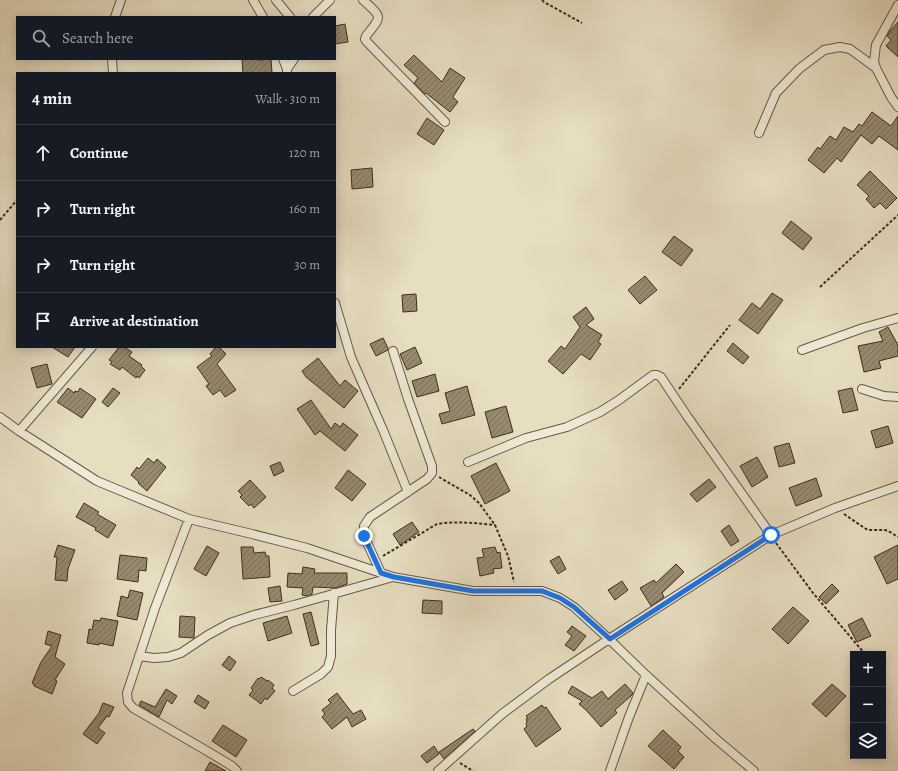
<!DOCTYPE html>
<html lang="en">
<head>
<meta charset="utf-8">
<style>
	body { margin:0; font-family:Alegreya,serif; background:#242831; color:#f1f3f6 }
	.controls { position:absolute; right:12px; bottom:12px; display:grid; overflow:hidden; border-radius:0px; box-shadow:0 2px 10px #0003 }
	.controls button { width:36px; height:36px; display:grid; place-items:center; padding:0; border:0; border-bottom:1px solid #363941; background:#171b24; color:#f1f3f6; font:20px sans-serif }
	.stop { position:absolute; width:12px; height:12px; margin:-9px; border:3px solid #1a73e8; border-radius:50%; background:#fff }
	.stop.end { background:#1a73e8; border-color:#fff; box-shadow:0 1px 4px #0008 }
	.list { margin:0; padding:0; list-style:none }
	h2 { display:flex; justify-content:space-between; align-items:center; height:52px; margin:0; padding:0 16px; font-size:17px }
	h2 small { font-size:13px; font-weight:400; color:#9ea1a6 }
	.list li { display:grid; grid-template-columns:26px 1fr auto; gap:12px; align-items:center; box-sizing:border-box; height:56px; padding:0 16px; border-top:1px solid #363941 }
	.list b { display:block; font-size:15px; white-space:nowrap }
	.list em { font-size:13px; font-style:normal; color:#9ea1a6 }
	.icon { flex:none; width:22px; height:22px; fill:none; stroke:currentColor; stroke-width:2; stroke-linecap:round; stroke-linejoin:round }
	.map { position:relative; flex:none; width:898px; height:771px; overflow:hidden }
	.search { position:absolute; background:#171b24; box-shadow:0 2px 10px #0003; left:16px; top:16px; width:320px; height:44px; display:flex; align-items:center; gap:10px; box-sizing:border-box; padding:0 14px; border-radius:0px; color:#9ea1a6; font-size:15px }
	.panel { position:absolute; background:#171b24; box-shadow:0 2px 10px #0003; left:16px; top:72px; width:320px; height:276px; border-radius:0px }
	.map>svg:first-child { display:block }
	.building { fill:url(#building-hatch); stroke:#3f2e19 }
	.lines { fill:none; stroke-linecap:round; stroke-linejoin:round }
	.minor-casing { stroke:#695a43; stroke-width:10 }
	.path { stroke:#3f2e19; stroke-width:2; stroke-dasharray:3 2; stroke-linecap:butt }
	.minor { stroke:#efead7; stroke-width:8 }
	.route { stroke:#1a73e8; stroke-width:5 }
</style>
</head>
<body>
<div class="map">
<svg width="898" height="771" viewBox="0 0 898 771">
	<defs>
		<pattern id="building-hatch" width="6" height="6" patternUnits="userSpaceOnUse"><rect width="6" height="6" fill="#968a71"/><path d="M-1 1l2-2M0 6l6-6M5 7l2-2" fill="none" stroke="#7c715c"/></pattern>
	</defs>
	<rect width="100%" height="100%" fill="#e7dec2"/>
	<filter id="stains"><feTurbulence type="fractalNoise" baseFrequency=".005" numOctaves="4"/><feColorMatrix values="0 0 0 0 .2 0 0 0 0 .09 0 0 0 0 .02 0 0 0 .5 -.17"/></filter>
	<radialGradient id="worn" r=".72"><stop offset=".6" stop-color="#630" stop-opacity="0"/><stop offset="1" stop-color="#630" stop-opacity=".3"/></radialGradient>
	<path class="building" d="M898,22V57L886,46L891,40L887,36L890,31Z
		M345,24L348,42L335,44V26Z
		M414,55L442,82L450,68L465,78L453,97L458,102L450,112L426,93L425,94L414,83L418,78L404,65Z
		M242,59H259V60L271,59L272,73H243Z
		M872,112L891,126L898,116V150L879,136L872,144L861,135L841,162L837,158L824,173L808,160L818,147L820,149L830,136L836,140L844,127L853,132L859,124L862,126Z
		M427,118L444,130L434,145L417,134Z
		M372,168L373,187L352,189L351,170Z
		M870,171L897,198L886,209L880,203L874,208L866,199L869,196L857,185Z
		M791,221L812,238L803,250L782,233Z
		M674,236L693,250L681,266L662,252Z
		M645,276L657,290L640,304L628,290Z
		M772,293L783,300L758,334L739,320L752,303L760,309Z
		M416,294L417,311L403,312L402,295Z
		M586,307L594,319L586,325L602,335L598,342L601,344L590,360L581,354L563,374L548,361L561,346L565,349L580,327L573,317Z
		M888,327L898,345V356L879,361L881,368L864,372L858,346L883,341L879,332Z
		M383,338L388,348V350L376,356L370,344Z
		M733,343L749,357L743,364L727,351Z
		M52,347H75L68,357Z
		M119,347H124L132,352L129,356L142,365L141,366L145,370L139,378L137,376L136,378L122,367L120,370L110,364L112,362L109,360Z
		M216,347H219L226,354L217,364L236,390L225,397L220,390L213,395L206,386L209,384L197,367L212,356L210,354Z
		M415,347L422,363L407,370L400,354Z
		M318,358L340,386L345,380L358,391L344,408L306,377L302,371Z
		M47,364L52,384L37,388L31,368Z
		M435,374L439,391L417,397L412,381Z
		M467,386L475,415L442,424L439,414L450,411L445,393Z
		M68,388L74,393L75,391L78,392L80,388L96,399L82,418L57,402Z
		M113,388L120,393L108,407L102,402Z
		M852,388L858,410L843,413L838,391Z
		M311,400L331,429L335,423L340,427L343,423L358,435L345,451L320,431L315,435L297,409Z
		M506,406L513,432L492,438L485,412Z
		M888,426L893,443L876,448L871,431Z
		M789,443L795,463L779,467L774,447Z
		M757,457L768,477L752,487L740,466Z
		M148,458L154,463L157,459L166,467L147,491L138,483L139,482L131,475L137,467L139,469Z
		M280,462L284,471L274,476L270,466Z
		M496,463L510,491L485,504L471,476Z
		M348,470L366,484L352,501L335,488Z
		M816,478L822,496L796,506L789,488Z
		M709,479L716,487L697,502L690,494Z
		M250,480L266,497L254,508L251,504L249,506L240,497L242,495L238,491Z
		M84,503L99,512L97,514L116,525L108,538L95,530L96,528L76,517Z
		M412,522L419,532L400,545L393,534Z
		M729,525L739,541L731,546L721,531Z
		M58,545L75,550L68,569L67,581L55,580L57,557H54Z
		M898,545V579L887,584L874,557Z
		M207,546L219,553L206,576L194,569Z
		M241,547H253L254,553L265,552L266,556H269L270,577L243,579Z
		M495,547L497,553L500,552L502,568L493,569L494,573L480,576L477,558L484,557L482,549Z
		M120,555L147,558L146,571L139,570L138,582L117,579Z
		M559,556L566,569L558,574L550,561Z
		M676,564L684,572L662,593L664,597L651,606L640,588L654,580L656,583Z
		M303,567L315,569L314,573H347V584L335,588L313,587L312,594L307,596L302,595L303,588L287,587L288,573L302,574Z
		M622,581L628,590L615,600L608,590Z
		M832,584L839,591L826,604L819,597Z
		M280,586L282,601L270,602L268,588Z
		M130,590L143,593L137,620L117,616L121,596L128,598Z
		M423,600L442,601V614L422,613Z
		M793,607L809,621L788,644L772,629Z
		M311,612L319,644L311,646L303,614Z
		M180,616L195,617L194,638L179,637Z
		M287,616L292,633L268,641L263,623Z
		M101,618L118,621L113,646L99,643V645L87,643L89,629L92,630L94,620L100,621Z
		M862,618L871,636L857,642L848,625Z
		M572,626L586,636L574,651L565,645L572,636L567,632Z
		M48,631L61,635L55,657L65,664L55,680L57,681L52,694L34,686V684L32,683L41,662L52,646L45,644Z
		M229,656L236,662L230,671L222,665Z
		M261,677L267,681L268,680L274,685L272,688L275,691L267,700L265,698L261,704L249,695L253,690L251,688L258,678L259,679Z
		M625,684L633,693L632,695L615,710L617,713L601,727L587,711L579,704L582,701L568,693L572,686L592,698L602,691L608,699Z
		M832,684L846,696L826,717L812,704Z
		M166,689L177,696L172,704L167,700L159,717L139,705L141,701L155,707Z
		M337,693L353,714L361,710L366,719L352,727L347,717L332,729L322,717L325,714L322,710L331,703L328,700Z
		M198,695L209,702L205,709L194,702Z
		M103,703L114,707L109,717L107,716L98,728L105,733L97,744L83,734L99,713Z
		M542,705L544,708L546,707L561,729L536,747L524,729L527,726L526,724L527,721L526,719L528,718L526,716Z
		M223,725L247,740L236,757L212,741Z
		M473,729L475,731L444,759L439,752Z
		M663,730L681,747L678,751L684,757L674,769L648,746Z
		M434,746L439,754L427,763L421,756Z
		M210,762L226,771H205Z"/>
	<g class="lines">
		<defs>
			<path id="minor" d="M253,0L263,17
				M276,0L290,17
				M363,0C383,18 382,16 366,36L365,39L367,42L445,122
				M898,5L876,45L874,61L876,68L891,97L898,107
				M115,17L121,0
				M313,17L330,0
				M112,59L113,73
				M283,59L287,69
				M287,73V69L294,59
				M759,133L776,93L799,69L824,50L840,47L850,49L876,68
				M335,303L351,357L383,430L408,492
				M802,350L863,328L898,318
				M862,389L884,396L898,397
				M0,417L19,431L97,481L189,519L252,534L307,548L393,577L473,591H542L560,598L574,607L609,639L646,675L716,739L754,771
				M19,431L92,347
				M468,462L526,438L567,427L600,412L619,400L653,375H657L661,377L687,416L771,535
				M189,519L155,608L127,693L128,702L133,708L140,712L207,751L232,766L237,771
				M381,573L364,536V526L370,517L427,479L432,473V466L408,399L393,351
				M139,656L154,658L168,657L181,653L208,635L230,623L254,615L294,605L393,577
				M293,691L321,674L328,667L331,656V630L334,593
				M438,771L502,714L549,679L609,639L771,535L835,508L898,486
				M610,771L629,717L646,675"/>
		</defs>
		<use href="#minor" class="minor-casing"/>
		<path class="path" d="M542,0L544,2L582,23
			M0,220L17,200
			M820,287L898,215
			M679,389L730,325
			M439,477L470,495L479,503L495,525L508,556L514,582
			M844,514L863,527L868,530H885L890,532L898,537
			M776,543L813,593L865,654
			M383,556L437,524C457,521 476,523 495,525
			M460,763L473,771"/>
		<use href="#minor" class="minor"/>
	</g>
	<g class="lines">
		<path class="route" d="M364,536L381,573L394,577L473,591H542L560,598L574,607L610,639L771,535"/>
	</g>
	<rect width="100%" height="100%" filter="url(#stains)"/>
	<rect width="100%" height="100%" fill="url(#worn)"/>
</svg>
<div class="controls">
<button>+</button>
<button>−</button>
<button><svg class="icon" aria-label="layers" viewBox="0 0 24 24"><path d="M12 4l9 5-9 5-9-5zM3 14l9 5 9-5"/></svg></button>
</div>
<div class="stop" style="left:771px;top:535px"></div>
<div class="stop end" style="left:364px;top:536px"></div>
<div class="search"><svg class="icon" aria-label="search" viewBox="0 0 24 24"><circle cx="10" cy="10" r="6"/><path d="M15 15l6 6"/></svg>Search here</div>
<section class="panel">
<h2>4 min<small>Walk · 310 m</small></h2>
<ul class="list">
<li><svg class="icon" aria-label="ahead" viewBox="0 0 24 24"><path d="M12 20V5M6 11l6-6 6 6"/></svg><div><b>Continue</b></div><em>120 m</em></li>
<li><svg class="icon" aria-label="right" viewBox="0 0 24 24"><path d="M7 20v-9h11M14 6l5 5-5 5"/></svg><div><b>Turn right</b></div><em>160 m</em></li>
<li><svg class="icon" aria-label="right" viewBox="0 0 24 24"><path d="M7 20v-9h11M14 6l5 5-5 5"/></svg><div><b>Turn right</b></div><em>30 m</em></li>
<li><svg class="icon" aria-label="arrive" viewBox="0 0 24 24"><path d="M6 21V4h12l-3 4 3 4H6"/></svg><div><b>Arrive at destination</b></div></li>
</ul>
</section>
</div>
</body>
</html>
